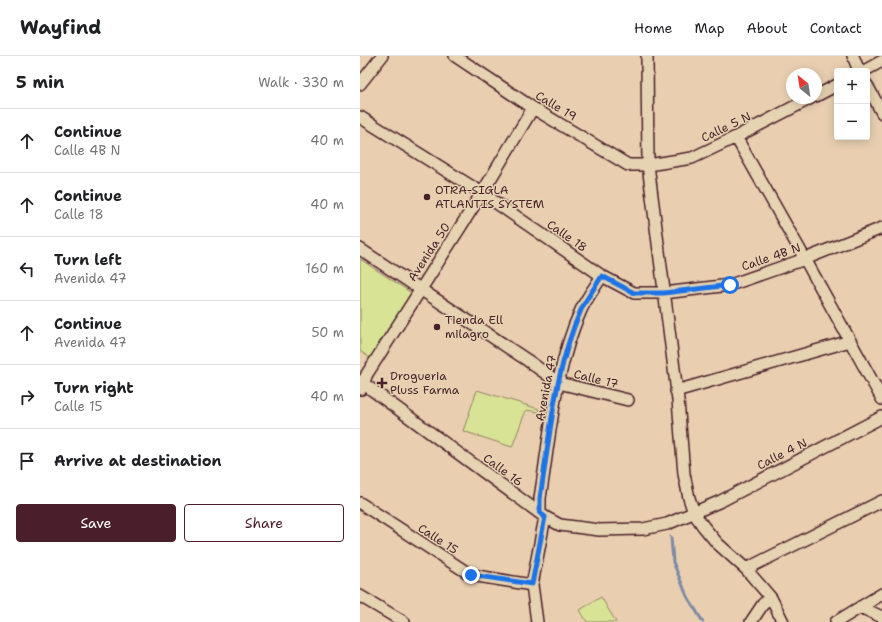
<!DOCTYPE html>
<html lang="en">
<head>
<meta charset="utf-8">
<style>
	body { margin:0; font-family:"Shantell Sans",sans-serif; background:#f6f6f6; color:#202124 }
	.controls { position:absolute; right:12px; top:12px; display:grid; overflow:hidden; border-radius:4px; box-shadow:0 2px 10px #0003 }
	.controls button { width:36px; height:36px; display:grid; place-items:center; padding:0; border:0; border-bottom:1px solid #e0e0e0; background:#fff; color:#202124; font:20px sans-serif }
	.compass { position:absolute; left:426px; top:12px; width:36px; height:36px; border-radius:50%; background:#fff; box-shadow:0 2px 10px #0003; rotate:330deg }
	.stop { position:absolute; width:12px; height:12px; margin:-9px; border:3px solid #1a73e8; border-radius:50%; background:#fff }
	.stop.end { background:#1a73e8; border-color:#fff; box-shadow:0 1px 4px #0008 }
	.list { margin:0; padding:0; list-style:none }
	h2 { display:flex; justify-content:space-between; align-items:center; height:52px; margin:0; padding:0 16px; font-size:17px }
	h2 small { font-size:13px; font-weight:400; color:#757577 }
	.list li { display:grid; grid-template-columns:26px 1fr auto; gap:12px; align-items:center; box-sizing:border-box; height:64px; padding:0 16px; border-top:1px solid #e0e0e0 }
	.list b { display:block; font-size:15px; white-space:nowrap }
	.list p { margin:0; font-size:13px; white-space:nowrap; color:#757577 }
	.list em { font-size:13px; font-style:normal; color:#757577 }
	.actions { display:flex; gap:8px; padding:12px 16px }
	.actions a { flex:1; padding:9px 0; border:1px solid #4a1f2b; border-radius:4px; text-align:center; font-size:14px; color:#4a1f2b }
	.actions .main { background:#4a1f2b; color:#fff }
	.icon { flex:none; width:22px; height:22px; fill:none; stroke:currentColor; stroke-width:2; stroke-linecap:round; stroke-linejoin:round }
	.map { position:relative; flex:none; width:522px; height:566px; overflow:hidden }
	header { display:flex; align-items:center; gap:24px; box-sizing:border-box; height:56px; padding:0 20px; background:#fff; border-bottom:1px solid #e0e0e0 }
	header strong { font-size:19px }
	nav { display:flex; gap:22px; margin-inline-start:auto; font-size:14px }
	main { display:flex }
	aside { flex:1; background:#fff }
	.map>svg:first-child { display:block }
	.green { fill:#d8e396; stroke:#918160 }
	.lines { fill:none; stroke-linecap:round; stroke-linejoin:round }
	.stream { stroke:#7b89a7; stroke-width:3 }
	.minor-casing { stroke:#4a1f2b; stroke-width:14 }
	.minor { stroke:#e6d3b1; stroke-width:11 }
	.route { stroke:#1a73e8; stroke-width:5 }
	.poi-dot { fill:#4a1f2b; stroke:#e6d3b1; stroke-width:1.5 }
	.labels { text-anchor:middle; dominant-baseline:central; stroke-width:3; stroke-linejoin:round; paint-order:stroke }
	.street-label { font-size:12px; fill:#4a1f2b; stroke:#e6d3b1 }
	.poi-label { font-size:12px; fill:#4a1f2b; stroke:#e6d3b1; text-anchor:start }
</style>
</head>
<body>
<header>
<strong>Wayfind</strong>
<nav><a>Home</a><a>Map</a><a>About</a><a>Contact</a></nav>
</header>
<main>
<aside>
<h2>5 min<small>Walk · 330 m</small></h2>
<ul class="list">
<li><svg class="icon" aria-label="ahead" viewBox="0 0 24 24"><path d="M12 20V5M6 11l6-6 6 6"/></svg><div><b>Continue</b><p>Calle 4B N</p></div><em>40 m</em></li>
<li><svg class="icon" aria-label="ahead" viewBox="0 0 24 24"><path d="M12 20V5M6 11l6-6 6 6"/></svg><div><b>Continue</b><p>Calle 18</p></div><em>40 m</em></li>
<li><svg class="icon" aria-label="left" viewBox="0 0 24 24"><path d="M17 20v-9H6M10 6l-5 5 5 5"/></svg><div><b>Turn left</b><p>Avenida 47</p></div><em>160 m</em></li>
<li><svg class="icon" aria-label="ahead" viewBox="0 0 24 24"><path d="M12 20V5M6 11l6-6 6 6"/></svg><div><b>Continue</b><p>Avenida 47</p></div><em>50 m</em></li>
<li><svg class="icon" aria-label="right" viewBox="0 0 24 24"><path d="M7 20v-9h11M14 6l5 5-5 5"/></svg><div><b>Turn right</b><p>Calle 15</p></div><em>40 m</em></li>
<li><svg class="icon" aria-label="arrive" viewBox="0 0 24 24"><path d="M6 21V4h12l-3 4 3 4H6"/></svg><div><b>Arrive at destination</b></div></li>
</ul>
<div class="actions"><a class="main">Save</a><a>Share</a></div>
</aside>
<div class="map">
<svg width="522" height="566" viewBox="0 0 522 566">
	<rect width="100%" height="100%" fill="#e9cfb0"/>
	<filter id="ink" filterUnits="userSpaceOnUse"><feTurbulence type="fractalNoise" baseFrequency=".025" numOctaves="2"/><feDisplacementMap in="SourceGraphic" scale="8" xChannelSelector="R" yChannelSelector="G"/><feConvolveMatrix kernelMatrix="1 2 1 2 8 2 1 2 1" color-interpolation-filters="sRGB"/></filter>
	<g filter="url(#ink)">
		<path class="green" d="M0,203L53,238L10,302L0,295Z
			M117,334L179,353L178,356L166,354L152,391L103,375Z
			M241,541L256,566H227L220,554Z"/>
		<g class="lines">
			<path class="stream" d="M311,481L313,506L327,540L343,566"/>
			<defs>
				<path id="minor" d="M95,0L173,52L268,109H288L332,102L376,81L451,42
					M287,0L288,109L318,344L324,418L329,442L334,457L343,470L357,487L386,513L411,542L423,566
					M493,0L499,15
					M504,15L522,5
					M0,28L22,0
					M507,29L522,57
					M456,40L477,29
					M0,61L122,137L242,220L274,237H304L370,229L445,203L522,172
					M376,81L445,203L522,343
					M0,193L167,304L199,327L268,344
					M0,325L185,461L200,469L239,474L283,473L307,468L361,445L522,361
					M1,333L7,318L122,137L173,52
					M316,335L490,285
					M0,447L111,519L172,529
					M180,457V442C190,380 195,311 221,254C226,243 235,231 242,220
					M386,513L522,445
					M0,540L44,566
					M500,551L522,561
					M177,566L172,529L185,461
					M391,566L403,548L411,542
					M476,566L522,538"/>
			</defs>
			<use href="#minor" class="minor-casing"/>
			<use href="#minor" class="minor"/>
		</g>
	</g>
	<g class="lines" filter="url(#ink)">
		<path class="route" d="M111,519L172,528L185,461L180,457V442C190,380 195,311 221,254C226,243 235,231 242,220L274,237H304L370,229"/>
	</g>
	<g class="poi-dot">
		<circle cx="67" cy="141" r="4"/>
		<circle cx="77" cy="271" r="4"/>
		<path d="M20 321h4v4h4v4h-4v4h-4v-4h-4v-4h4z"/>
	</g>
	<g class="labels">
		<g class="street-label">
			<text transform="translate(196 50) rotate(31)">Calle 19</text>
			<text transform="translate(366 71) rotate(-26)">Calle 5 N</text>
			<text transform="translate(207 180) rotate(35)">Calle 18</text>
			<text transform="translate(69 196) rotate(-57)">Avenida 50</text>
			<text transform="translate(411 201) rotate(-19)">Calle 4B N</text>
			<text transform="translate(236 323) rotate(14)">Calle 17</text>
			<text transform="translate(186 332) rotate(-79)">Avenida 47</text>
			<text transform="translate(422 398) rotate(-27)">Calle 4 N</text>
			<text transform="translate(143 414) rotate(36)">Calle 16</text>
			<text transform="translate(78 483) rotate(33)">Calle 15</text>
		</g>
		<g class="poi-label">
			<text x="75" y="134">OTRA-SIGLA<tspan x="75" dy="14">ATLANTIS SYSTEM</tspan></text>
			<text x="85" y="264">Tienda Ell<tspan x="85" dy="14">milagro</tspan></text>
			<text x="30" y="320">Drogueria<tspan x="30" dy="14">Pluss Farma</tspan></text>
		</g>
	</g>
</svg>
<div class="controls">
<button>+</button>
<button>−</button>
</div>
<svg class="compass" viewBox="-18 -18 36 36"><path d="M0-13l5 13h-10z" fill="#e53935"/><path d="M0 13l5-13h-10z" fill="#757577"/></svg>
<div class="stop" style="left:370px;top:229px"></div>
<div class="stop end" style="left:111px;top:519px"></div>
</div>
</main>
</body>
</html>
